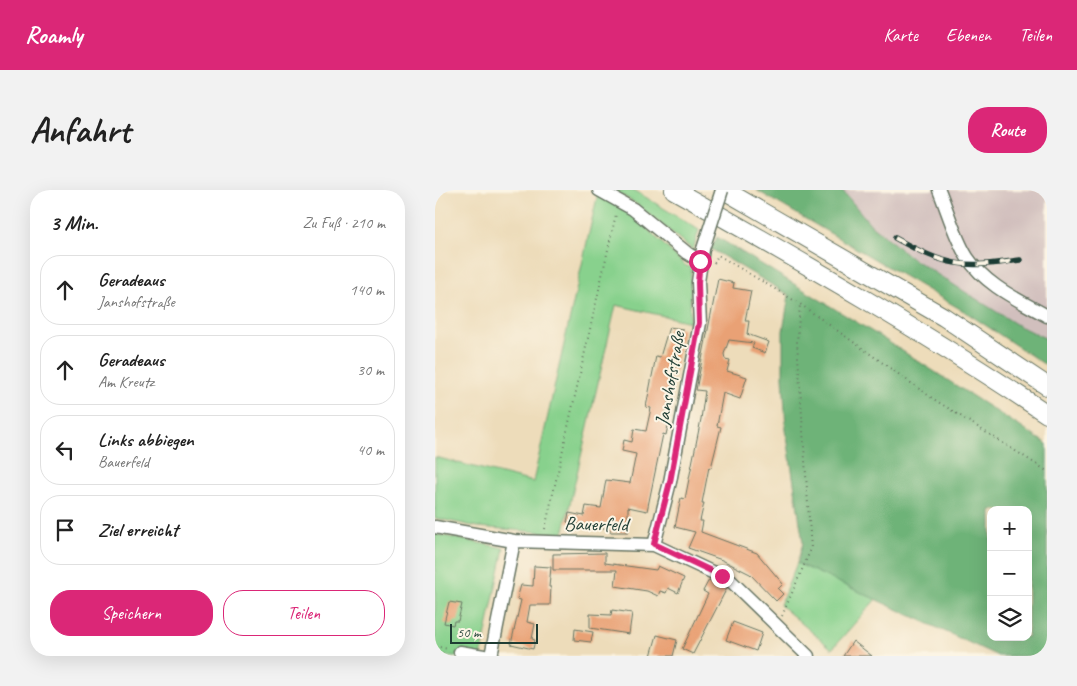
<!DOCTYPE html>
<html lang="de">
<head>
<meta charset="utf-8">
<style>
	body { margin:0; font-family:Caveat,sans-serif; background:#f2f2f2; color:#222 }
	.controls { position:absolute; right:15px; bottom:15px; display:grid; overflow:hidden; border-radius:10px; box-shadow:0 5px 20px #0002 }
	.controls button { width:45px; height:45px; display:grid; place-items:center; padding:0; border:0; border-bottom:1px solid #e0e0e0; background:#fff; color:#222; font:25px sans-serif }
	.scale { position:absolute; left:15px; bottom:12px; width:88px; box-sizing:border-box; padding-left:5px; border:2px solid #1f3d34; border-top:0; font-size:14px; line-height:18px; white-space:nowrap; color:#1f3d34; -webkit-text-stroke:4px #fcf5e5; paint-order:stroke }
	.stop { position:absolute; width:15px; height:15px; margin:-11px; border:4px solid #db2777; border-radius:50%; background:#fff }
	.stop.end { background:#db2777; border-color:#fff; box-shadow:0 1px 5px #0008 }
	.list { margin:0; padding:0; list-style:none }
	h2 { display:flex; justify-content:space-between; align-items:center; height:65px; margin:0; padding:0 20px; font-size:21px }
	h2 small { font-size:16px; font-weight:400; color:#767676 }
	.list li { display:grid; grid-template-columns:32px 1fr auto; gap:15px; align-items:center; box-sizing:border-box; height:70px; margin:0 10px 10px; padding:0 10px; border:1px solid #e0e0e0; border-radius:20px }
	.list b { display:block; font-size:19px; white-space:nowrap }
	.list p { margin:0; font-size:16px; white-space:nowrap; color:#767676 }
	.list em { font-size:16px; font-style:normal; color:#767676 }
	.actions { display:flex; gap:10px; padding:15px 20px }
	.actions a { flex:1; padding:11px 0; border:1px solid #db2777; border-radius:20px; text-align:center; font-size:18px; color:#db2777 }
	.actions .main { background:#db2777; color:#fff }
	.icon { flex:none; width:28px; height:28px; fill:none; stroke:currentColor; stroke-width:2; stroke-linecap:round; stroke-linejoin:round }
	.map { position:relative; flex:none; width:612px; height:466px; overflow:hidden; border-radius:20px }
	header { display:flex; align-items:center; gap:30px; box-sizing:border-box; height:70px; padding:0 25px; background:#db2777; color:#fff }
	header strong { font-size:24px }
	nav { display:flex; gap:28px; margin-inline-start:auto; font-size:18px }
	.intro { display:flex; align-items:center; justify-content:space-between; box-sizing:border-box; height:120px; padding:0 30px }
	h1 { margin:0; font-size:35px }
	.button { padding:12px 22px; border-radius:20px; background:#db2777; color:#fff; font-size:18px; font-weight:700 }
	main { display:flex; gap:30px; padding:0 30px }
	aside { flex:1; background:#fff; border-radius:20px; box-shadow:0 5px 20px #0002 }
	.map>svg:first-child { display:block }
	.industrial { fill:#d1bfbd }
	.green { fill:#88d18d; stroke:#548760 }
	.forest { fill:#6eb378; stroke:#467856; fill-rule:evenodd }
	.building { fill:#e9a175 }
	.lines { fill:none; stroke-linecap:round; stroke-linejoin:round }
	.minor-casing { stroke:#677563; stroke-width:15 }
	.highway-casing { stroke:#677563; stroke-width:20 }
	.path { stroke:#677563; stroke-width:2; stroke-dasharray:1 4; stroke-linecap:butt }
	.minor { stroke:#fff; stroke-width:12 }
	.highway { stroke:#fff; stroke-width:18 }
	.rail-casing { stroke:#1f3d34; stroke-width:5.5 }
	.rail { stroke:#fcf5e5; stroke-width:4; stroke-dasharray:11; stroke-linecap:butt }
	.minor-bridge-casing { stroke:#677563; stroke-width:15; stroke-linecap:butt }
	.minor-bridge { stroke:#fff; stroke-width:12 }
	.route { stroke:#db2777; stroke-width:6 }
	.labels { text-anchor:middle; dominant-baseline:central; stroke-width:4; stroke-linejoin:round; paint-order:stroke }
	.street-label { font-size:20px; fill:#1f3d34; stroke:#fcf5e5 }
</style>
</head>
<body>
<header>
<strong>Roamly</strong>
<nav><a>Karte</a><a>Ebenen</a><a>Teilen</a></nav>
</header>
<div class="intro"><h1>Anfahrt</h1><a class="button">Route</a></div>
<main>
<aside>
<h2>3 Min.<small>Zu Fuß · 210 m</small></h2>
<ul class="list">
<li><svg class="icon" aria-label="ahead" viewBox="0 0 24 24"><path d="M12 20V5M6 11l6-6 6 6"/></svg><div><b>Geradeaus</b><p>Janshofstraße</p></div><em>140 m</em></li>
<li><svg class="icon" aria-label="ahead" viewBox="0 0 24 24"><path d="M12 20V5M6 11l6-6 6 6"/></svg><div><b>Geradeaus</b><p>Am Kreutz</p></div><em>30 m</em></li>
<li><svg class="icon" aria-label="left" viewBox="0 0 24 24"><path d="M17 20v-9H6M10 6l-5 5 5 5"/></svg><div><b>Links abbiegen</b><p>Bauerfeld</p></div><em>40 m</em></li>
<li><svg class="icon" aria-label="arrive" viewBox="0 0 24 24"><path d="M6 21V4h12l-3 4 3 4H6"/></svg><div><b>Ziel erreicht</b></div></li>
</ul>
<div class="actions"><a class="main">Speichern</a><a>Teilen</a></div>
</aside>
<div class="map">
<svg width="612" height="466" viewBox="0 0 612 466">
	<rect width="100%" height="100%" fill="#fcf5e5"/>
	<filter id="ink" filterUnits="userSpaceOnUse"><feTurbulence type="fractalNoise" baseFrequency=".02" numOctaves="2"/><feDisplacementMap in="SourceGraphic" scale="10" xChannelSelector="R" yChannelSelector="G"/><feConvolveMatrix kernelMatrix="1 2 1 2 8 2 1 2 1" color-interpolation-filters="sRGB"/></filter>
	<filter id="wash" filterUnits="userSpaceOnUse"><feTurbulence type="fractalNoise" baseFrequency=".0096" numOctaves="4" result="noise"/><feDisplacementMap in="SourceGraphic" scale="20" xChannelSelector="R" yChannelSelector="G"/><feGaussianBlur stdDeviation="1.12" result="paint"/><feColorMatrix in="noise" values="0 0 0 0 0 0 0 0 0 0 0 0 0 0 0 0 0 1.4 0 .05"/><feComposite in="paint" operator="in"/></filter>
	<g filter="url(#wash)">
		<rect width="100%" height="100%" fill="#eddcba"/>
		<path class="industrial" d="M407,0H612V149L584,136L478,69L436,35Z"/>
		<path class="green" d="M177,0H199L264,40L258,60L200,13Z
			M163,3L201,28L251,76L256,77L255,132L181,115L128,344L43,337L0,328V267L98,292Z
			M0,344L69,358L46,466H0Z
			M362,373L441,409L397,459L345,415Z"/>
		<path class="forest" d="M321,0H407L436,35L478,69L584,136L612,149V176L532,123Z
			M282,47L441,144L612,254V466H563L362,373L368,353L351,240L348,186V141L354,105L276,59ZM556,320H593V447H556Z"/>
		<g id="blocks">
			<path class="building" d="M283,89L299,93L298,98L316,101L310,131H314L312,144L334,152L330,163L317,158L319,153L294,150L289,164L290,169L295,170L292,181L312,187L305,209L288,203L282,236L286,237L276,278L274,277L267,313H269L265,331H268L266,342L322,363L348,394L343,399L348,404L341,411L315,384L287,370L253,358L260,342L240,337L246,308L250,309L266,229L270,201L261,200Z
				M234,137L248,139L230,230L234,231L231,245L228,244L212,321L193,317V342H175V339L132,332L134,323L149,326L151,316L166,318L171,290L195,293L201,264L187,261L189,250L197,252L199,239L211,241L216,218L211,217L221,166L225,167Z
				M170,363V373L221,380L223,376L249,388L243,403L233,398L231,403L225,401L223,406L212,401L180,396L182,380H118V364Z
				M99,376L116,377L114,397H116L115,415H95L92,432L100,434L97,449L100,450L98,459L76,454L86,410L82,409L86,395L98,396Z
				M274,390L292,398L258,464L247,459L273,404L268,401Z
				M14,412L27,414L23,431H19L18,435L9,433Z
				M177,420L197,423L194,444L155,438V424L176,425Z
				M298,432L327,443L321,461L291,450Z
				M140,439L158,442L156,452L139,450Z
				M222,445L242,450L238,466H216Z
				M418,451L437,466H408Z"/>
		</g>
	</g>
	<g filter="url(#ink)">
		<use href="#blocks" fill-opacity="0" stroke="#677563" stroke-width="1"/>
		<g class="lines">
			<defs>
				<path id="minor" d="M164,0L198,19L252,63L265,71
					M504,0C513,22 520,48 532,67C551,96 584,110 612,126
					M0,337L79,351L219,355L296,391L373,466
					M219,355L235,292L265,133L263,92L268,59
					M25,462L49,466
					M56,466L79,351"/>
				<path id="highway" d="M239,0C366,71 492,143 612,224
					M289,0L509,127L612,196"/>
			</defs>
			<use href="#minor" class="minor-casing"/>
			<use href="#highway" class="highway-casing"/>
			<path class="path" d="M279,73L283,65L365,114L497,208L612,281
				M110,339L181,24
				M347,426L376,359L362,152L365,114
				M0,456L13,459"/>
			<use href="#minor" class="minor"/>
			<use href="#highway" class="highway"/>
			<defs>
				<path id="rail" d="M460,48C511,76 526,79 585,70"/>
			</defs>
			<use href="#rail" class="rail-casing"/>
			<use href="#rail" class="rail"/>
			<defs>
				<path id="minor-bridge" d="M268,59L287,0"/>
			</defs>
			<use href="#minor-bridge" class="minor-bridge-casing"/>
			<use href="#minor-bridge" class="minor-bridge"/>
		</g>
	</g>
	<g class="lines" filter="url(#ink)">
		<path class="route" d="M265,71L263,92L264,133L235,292L219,354L287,386"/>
	</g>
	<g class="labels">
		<g class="street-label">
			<text transform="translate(235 189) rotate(-80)">Janshofstraße</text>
			<text transform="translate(161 334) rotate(1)">Bauerfeld</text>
		</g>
	</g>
</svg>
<div class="controls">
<button>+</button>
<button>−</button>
<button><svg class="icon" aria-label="layers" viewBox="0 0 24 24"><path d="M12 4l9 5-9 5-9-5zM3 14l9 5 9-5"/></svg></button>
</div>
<div class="scale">50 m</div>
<div class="stop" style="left:265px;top:71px"></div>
<div class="stop end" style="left:287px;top:386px"></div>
</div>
</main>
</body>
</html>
